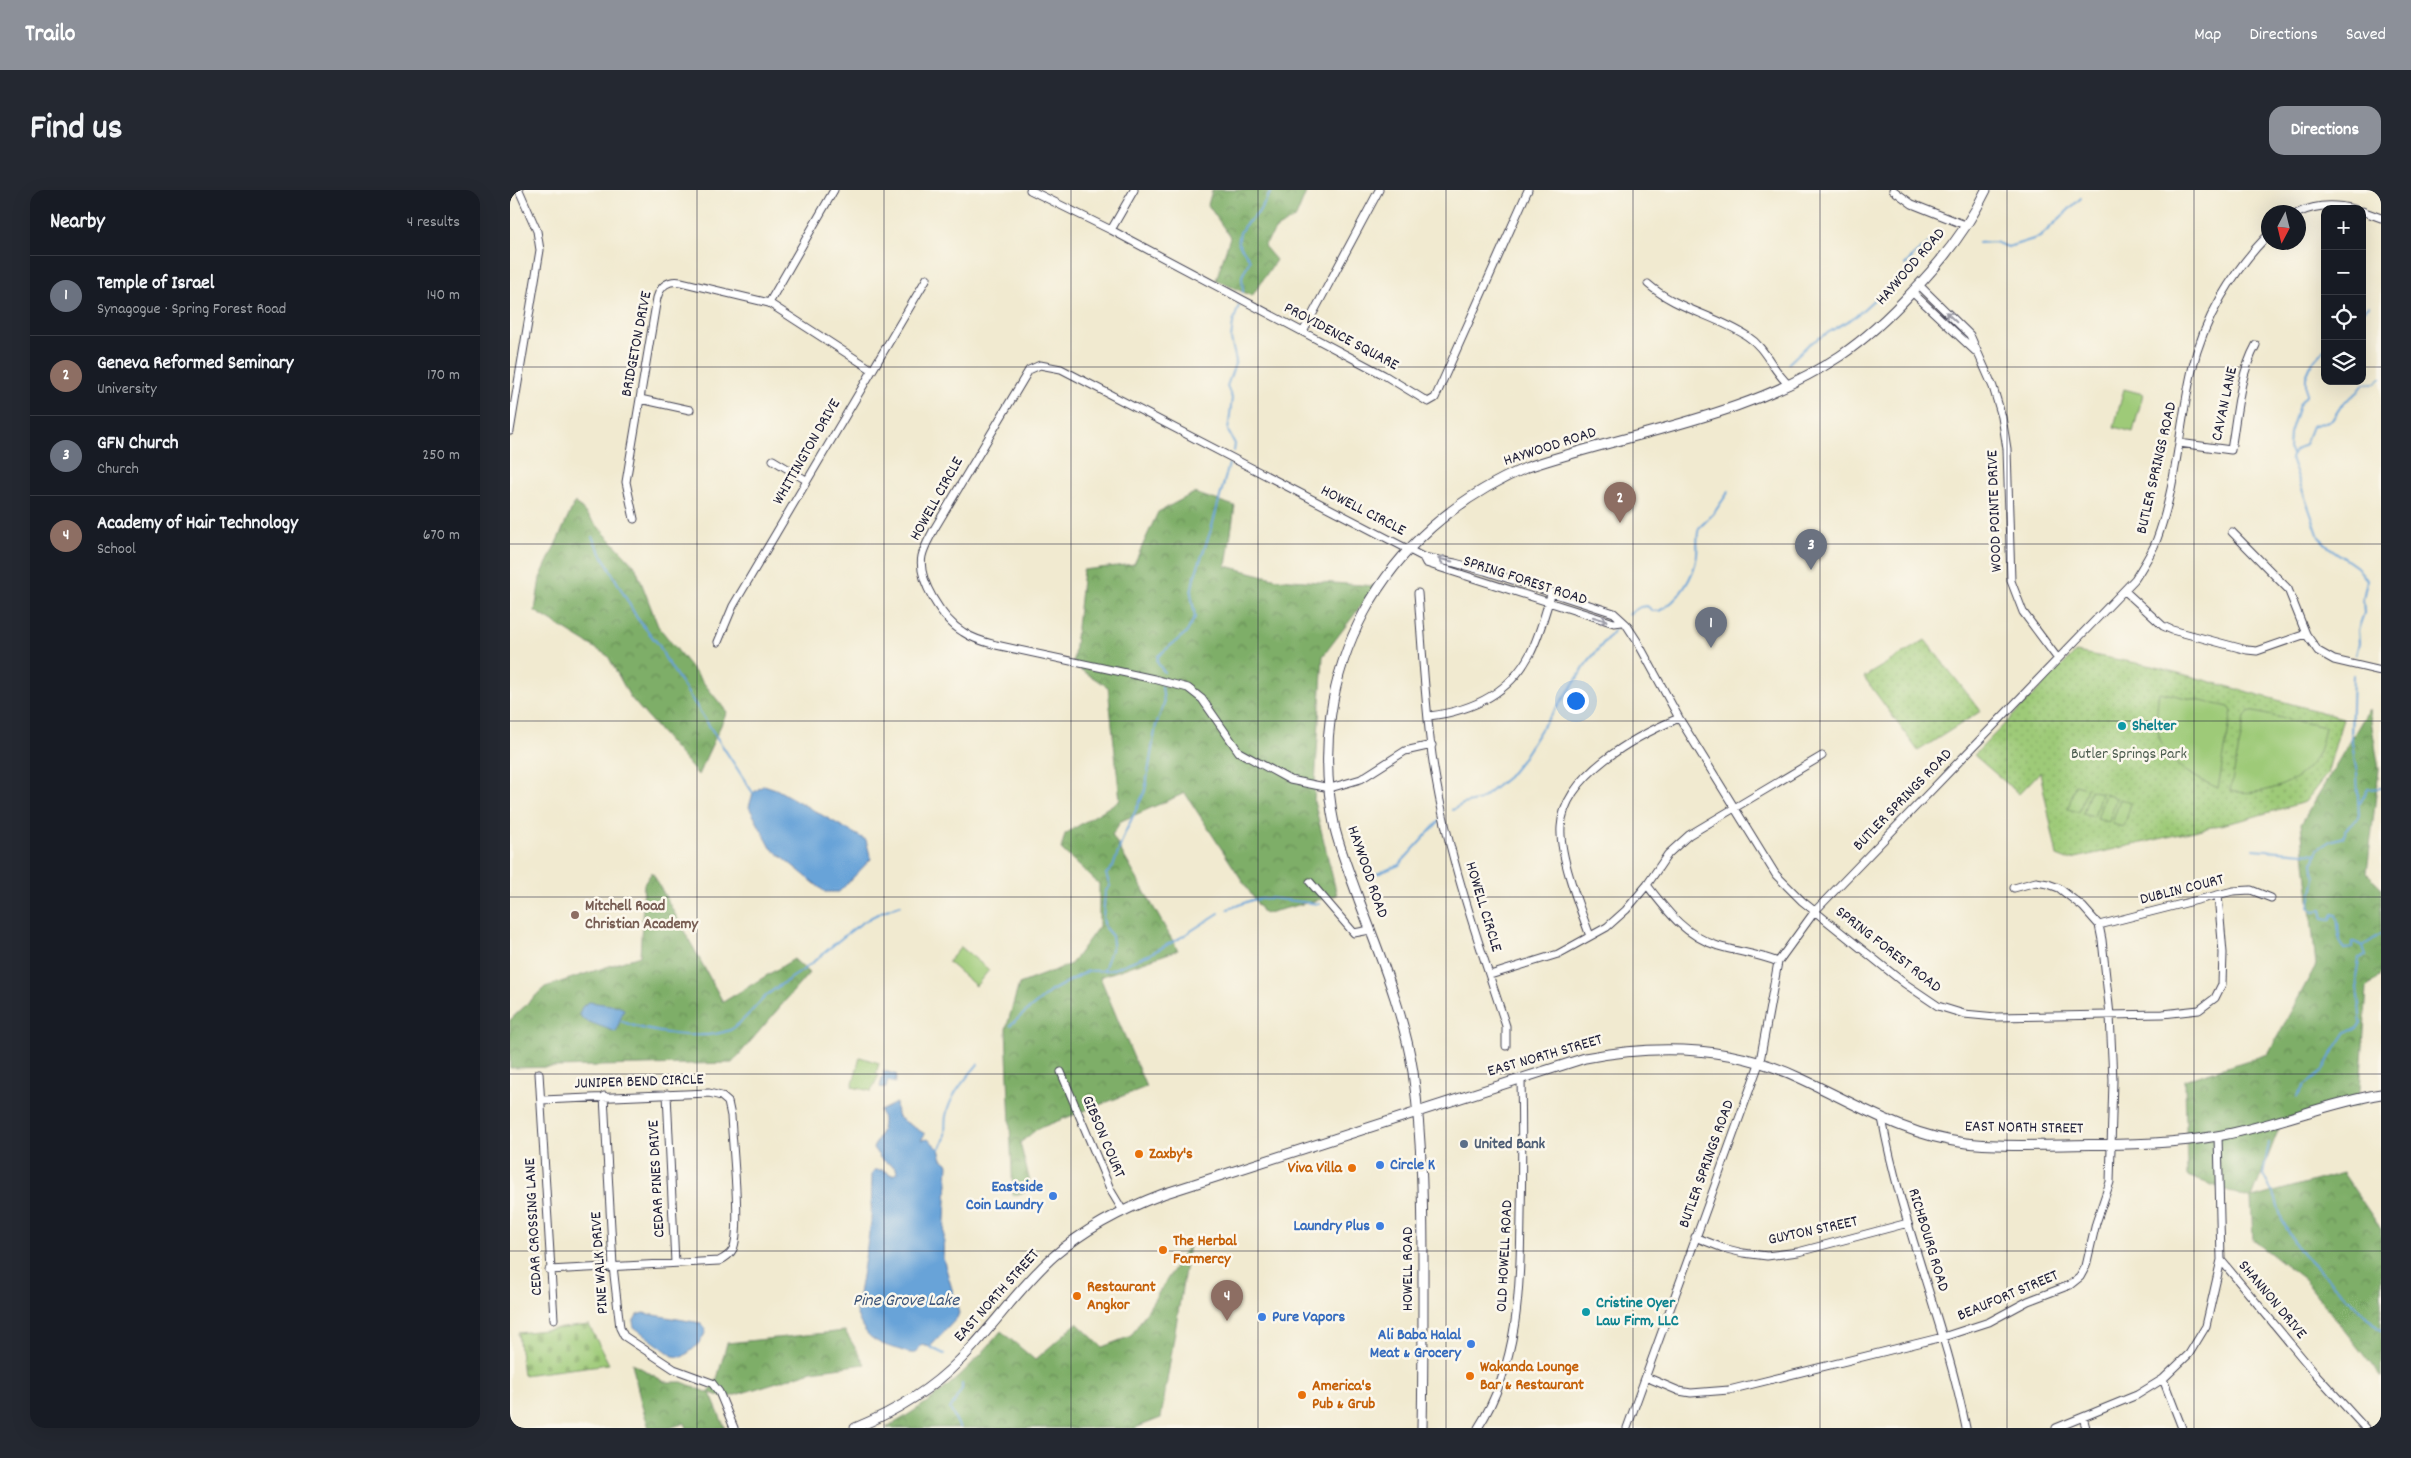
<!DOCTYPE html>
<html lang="en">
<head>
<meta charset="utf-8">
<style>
	body { margin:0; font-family:Dekko,sans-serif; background:#242831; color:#f1f3f6 }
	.controls { position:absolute; right:15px; top:15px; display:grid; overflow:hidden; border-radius:10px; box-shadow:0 5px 20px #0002 }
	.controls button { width:45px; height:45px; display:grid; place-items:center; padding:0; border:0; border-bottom:1px solid #363941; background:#171b24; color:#f1f3f6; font:25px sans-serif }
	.compass { position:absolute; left:1751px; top:15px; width:45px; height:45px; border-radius:50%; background:#171b24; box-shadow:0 5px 20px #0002; rotate:187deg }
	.you { position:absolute; left:1065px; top:510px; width:18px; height:18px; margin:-12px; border:4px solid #fff; border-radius:50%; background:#1a73e8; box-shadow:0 0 0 8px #1a73e833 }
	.badge { display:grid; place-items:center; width:32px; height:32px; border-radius:50%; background:#8c9099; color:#fff; font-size:16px; font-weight:700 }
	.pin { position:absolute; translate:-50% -41px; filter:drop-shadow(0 1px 2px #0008) }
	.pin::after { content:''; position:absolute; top:26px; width:18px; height:15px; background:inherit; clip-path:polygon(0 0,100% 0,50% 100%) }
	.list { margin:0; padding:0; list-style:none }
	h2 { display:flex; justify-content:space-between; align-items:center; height:65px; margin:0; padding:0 20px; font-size:21px }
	h2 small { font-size:16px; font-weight:400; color:#9ea1a6 }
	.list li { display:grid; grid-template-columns:32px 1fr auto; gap:15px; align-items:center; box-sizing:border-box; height:80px; padding:0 20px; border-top:1px solid #363941 }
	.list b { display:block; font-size:19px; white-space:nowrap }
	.list p { margin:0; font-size:16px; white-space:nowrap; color:#9ea1a6 }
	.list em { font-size:16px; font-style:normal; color:#9ea1a6 }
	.icon { flex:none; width:28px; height:28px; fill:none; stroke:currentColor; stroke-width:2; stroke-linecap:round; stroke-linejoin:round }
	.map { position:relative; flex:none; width:1871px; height:1238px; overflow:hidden; border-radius:15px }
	header { display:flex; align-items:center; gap:30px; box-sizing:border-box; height:70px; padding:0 25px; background:#8c9099; color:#fff }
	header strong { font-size:24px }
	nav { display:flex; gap:28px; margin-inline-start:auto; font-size:18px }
	.intro { display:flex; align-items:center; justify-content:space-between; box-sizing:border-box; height:120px; padding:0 30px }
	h1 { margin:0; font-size:35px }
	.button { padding:12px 22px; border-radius:15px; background:#8c9099; color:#fff; font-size:18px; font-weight:700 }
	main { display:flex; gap:30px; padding:0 30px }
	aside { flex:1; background:#171b24; border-radius:15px; box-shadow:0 5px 20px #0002 }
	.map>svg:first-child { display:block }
	.grass { fill:url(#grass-dots); stroke:#60765a }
	.forest { fill:url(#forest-crowns); stroke:#506852 }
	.cemetery { fill:url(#cemetery-stones); stroke:#60765a }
	.garden { fill:#9eca78; stroke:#60765a }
	.water { fill:#67a3d8; stroke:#44628a }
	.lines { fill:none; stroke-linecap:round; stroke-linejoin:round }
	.stream { stroke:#67a3d8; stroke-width:2 }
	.minor-casing { stroke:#414051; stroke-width:9 }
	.major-casing { stroke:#414051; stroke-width:11 }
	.minor { stroke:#fff; stroke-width:7 }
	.major { stroke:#fff; stroke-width:9 }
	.oneway { stroke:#9c9ca7 }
	.grid { fill:none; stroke:#22223b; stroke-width:1; stroke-opacity:0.55 }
	.culture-dot { fill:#0f9aa8; stroke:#fbf7ec; stroke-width:2 }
	.education-dot { fill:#8d6e63; stroke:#fbf7ec; stroke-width:2 }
	.service-dot { fill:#5c6f8a; stroke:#fbf7ec; stroke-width:2 }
	.food-dot { fill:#e8710a; stroke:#fbf7ec; stroke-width:2 }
	.shop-dot { fill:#3f7fe0; stroke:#fbf7ec; stroke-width:2 }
	.labels { text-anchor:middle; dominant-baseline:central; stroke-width:5; stroke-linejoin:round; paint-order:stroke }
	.street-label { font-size:16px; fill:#22223b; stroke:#fbf7ec }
	.culture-label { font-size:16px; font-weight:bold; fill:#0d838f; stroke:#fbf7ec; text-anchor:start }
	.park-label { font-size:16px; fill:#4d5d50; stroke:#fbf7ec }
	.education-label { font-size:16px; font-weight:bold; fill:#785e54; stroke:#fbf7ec; text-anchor:start }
	.service-label { font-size:16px; font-weight:bold; fill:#4e5e75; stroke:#fbf7ec; text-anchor:start }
	.food-label { font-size:16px; font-weight:bold; fill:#c56008; stroke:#fbf7ec; text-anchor:start }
	.shop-label { font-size:16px; font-weight:bold; fill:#366cbe; stroke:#fbf7ec; text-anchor:end }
	.water-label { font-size:18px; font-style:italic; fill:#3e567a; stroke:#fbf7ec }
</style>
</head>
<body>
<header>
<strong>Trailo</strong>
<nav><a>Map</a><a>Directions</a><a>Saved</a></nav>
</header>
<div class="intro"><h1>Find us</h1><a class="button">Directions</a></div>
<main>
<aside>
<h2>Nearby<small>4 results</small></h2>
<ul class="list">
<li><span class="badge" style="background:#6b7280">1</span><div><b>Temple of Israel</b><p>Synagogue · Spring Forest Road</p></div><em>140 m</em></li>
<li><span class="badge" style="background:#8d6e63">2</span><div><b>Geneva Reformed Seminary</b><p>University</p></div><em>170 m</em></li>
<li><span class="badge" style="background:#6b7280">3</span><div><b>GFN Church</b><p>Church</p></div><em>250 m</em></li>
<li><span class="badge" style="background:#8d6e63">4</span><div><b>Academy of Hair Technology</b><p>School</p></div><em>670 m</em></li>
</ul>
</aside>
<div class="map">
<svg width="1871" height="1238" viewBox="0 0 1871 1238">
	<defs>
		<pattern id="grass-dots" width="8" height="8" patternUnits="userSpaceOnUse" patternTransform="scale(1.25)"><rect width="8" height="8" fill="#9eca78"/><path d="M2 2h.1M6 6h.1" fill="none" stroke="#88ad69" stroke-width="1.8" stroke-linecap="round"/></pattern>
		<pattern id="forest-crowns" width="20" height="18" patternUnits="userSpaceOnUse" patternTransform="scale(1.25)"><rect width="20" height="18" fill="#7eae68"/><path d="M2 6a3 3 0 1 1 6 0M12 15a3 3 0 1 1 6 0" fill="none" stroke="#678d57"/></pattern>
		<pattern id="cemetery-stones" width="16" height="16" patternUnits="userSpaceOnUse" patternTransform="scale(1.25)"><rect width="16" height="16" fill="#9eca78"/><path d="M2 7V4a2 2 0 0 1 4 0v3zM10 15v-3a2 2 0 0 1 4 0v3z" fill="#88ad69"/></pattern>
	</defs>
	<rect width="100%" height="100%" fill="#fbf7ec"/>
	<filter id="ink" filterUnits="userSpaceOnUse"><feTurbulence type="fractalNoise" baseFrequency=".02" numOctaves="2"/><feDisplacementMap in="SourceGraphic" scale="10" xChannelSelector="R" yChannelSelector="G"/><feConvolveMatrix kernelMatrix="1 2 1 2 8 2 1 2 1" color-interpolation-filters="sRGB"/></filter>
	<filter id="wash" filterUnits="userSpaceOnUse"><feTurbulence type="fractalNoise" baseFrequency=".0096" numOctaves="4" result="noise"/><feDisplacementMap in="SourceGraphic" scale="20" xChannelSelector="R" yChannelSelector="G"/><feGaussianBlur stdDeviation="1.12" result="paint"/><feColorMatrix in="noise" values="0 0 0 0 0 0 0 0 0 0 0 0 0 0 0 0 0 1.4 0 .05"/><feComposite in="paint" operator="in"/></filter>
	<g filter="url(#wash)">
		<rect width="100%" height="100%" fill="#f1ead0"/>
		<path class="grass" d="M1415,450L1471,521L1408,561L1354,487Z
			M1566,462L1643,476L1833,528L1817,584L1795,612L1732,630L1557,670L1547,666L1530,582L1509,604L1464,565Z"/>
		<path class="forest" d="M702,0H797L786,27L766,39L754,56L766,70L742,106L706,90L720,47L698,15Z
			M684,303L725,316L716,376L767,389L866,396L813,466L804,611L827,705L754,724L675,603L611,631L602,645L668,760L590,787L636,897L527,939L510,953L522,1000L503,1006L496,839L509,794L561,774L589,736V694L551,659L555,644L610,610L598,497L563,475L573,380L624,374L648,322Z
			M65,312L125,376L148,436L217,522L188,585L120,507L98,466L25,421L30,388Z
			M1859,519L1869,579L1857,683L1871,697V784L1857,798L1849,915L1771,933L1742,1008L1833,983L1871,1039V1187L1794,1089L1743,1050L1741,1009L1677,986L1675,890L1758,864L1806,775L1791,634Z
			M142,682L213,812L284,769L299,783L222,873L0,878V830L35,797L130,766L134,694Z
			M679,1055L651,1228L625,1238H376C425,1210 455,1185 491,1141L525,1170L567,1133L592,1157L621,1146Z
			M335,1141L355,1174L302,1181L216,1208L200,1203L215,1238H177L175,1233L159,1238H139L131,1213L122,1173L155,1192H172L199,1203L207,1189L217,1153Z"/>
		<path class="cemetery" d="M79,1135L99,1174L13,1185L8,1143Z"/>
		<path class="garden" d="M1614,199L1633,204L1623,242L1604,237Z
			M1649,502L1719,517L1722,521L1708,598C1659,576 1640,559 1649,502Z
			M1739,521L1815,537C1813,547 1811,558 1806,567C1789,595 1750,607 1720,601L1735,527Z
			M1565,595L1577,598L1569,622L1558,619Z
			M1580,600L1591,603L1584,627L1573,624Z
			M1595,604L1606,608L1599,632L1587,629Z
			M1610,609L1621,613L1614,637L1602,634Z
			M451,757L479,780L466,796L438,772Z
			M350,867L369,873L366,884L369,885L361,901L342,897Z"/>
		<path class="water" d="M254,595L266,599L356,650L361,669L329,702H315L261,658L239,617L243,603Z
			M79,812L108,816L114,819L106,842L74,830L69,824L72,817Z
			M374,881L387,885L385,893L378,891L376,898L370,897Z
			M386,913L387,925L391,929L415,944L411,950L418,949L429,959L432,969L438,974L433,1068L449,1123L447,1128L420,1157L411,1155L406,1163C399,1164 394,1161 387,1159C363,1152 355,1147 346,1122L361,1032L362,984L364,980H373L382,985L387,983L386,978L371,969L363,958C370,945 377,934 370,921Z
			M133,1123L191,1133L196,1139C194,1151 182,1161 172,1167L163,1166L124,1137L123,1132L127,1125Z"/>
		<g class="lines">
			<path class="stream" d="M1468,53L1484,52L1498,57L1530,47L1571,8
				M1395,75L1404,65L1421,51
				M733,102L732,86L740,70L728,53L730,43L734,36L748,23L762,0
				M1852,122L1859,116
				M1279,173L1299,154L1346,126L1378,97
				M724,261L725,254L718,241L722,208L717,196L726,171L721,149L723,133L729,115
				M1782,264L1779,259L1780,243L1789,215L1796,206V187L1802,173L1815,158
				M82,347L127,428L149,455L155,468L243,603
				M1119,424L1130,417L1137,416L1143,421H1149C1169,411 1184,387 1187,365C1188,356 1186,347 1189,338L1204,323L1219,301
				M1846,465L1849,453L1848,440L1854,423L1853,409L1857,390L1847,377L1820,358L1809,347L1781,268L1785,261L1795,254L1802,236L1822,230L1833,213L1848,202L1854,194L1865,193L1871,188
				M654,482L647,472L648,466L677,442L685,427L681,403L684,388L701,340L719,274
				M1850,613L1858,599L1871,598
				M942,620L953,614L970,610L998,587L1011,571L1033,536L1061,498L1076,474L1105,439
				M1743,659L1807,664
				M867,684L889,675L929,631
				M718,719L742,710L760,708L809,714
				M1853,756L1871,744
				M594,780L603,754L602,746L595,738L593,728L595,702L600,696L596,684L603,677L614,645L635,601L646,535L654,514L652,496
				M111,831C138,843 193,851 220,840C230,836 247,814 256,806C267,796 281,789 293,780C326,755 350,726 391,715
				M500,835L541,801L578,781L601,780L638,765L670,748L709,723
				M1787,907L1794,896L1812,882L1822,863L1836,842L1846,839L1851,834L1846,787L1849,768L1856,766L1853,756L1844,752H1842V758L1835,759C1825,748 1831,738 1826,725L1823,724L1820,730L1813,729L1811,720L1803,721L1799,717L1805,688L1803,673L1808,659L1820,651L1833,647L1839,635L1849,628L1847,584L1841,547L1843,485
				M1759,953L1753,985L1766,1009L1772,1030L1788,1059L1871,1141
				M429,959C438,950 434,938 436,926C440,905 455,890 468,874
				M420,1157L434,1164
				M450,1238L440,1219L452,1199V1194"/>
		</g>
	</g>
	<g filter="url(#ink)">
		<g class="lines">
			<defs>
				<path id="minor" d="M520,0L601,40L874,185L918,212L925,208L1018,0
					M1383,0L1402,14L1455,35
					M1852,21L1871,28
					M1788,23C1806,14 1825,14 1844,19
					M601,40L624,0
					M1138,94C1166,119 1205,125 1237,146C1256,158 1262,180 1279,195
					M1409,95L1460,145L1483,197L1492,227L1497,259L1501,391L1513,422L1548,469
					M1402,102L1465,161
					M259,113L324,0
					M793,142L869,0
					M130,209L180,220
					M0,241L30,60L27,41L9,0
					M1669,253L1721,260C1727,225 1729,186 1746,155
					M263,270L296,290
					M124,329L116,292L119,274L147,108C151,95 158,90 171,92L259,113L361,179
					M1722,342L1778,399L1796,444L1808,461L1824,470L1871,481
					M913,367L916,373L1104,433L1112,432
					M1615,401L1653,436L1662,440L1737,460L1747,461L1796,444
					M908,403C912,457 915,512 922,565C935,658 967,747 996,836V856
					M208,452L223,416L417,88
					M919,526C961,521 999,504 1020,464C1030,445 1035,422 1042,402
					M922,555L895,561L851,589L820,598L780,590L729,562L692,509L678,498L644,489L486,455C474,452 463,449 453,442C433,430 407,390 412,366C414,357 419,349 423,341L519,180L530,175L551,179L913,367L945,373L975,381L1104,423L1116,434L1127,451L1169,528L1266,685L1292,711L1394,793L1428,816L1454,824L1486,827L1653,824L1689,820L1705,808L1712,794L1713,763L1708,705
					M800,692L844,743L860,740
					M1137,695C1157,721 1175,746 1208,756C1228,762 1249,764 1268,772
					M1589,735L1723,701L1741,700L1761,708
					M1080,746C1070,719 1049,665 1051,637C1054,585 1126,546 1169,528
					M980,785L1048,764L1097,737L1116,720L1137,695L1158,664L1179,645L1312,566
					M551,882L601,1001L613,1021
					M29,883L44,1129
					M157,904L165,1073
					M94,906L103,1076L110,1138L114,1146L164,1179L202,1193L209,1202L224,1238
					M32,910L199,903L211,906L218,912L221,926C222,951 232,1040 223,1059C220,1065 215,1068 209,1071L39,1080
					M1372,928C1391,1034 1435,1133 1456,1238
					M1708,946L1711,1070L1803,1181L1855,1238
					M1185,1047L1213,1058L1233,1063L1257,1066L1288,1062L1398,1033
					M1136,1187L1169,1201L1181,1203L1219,1200L1433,1147L1479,1132L1518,1111L1560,1095L1570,1087L1576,1076L1586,1033L1600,992L1603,890L1600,825L1592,750L1589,735L1573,717L1549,698L1538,694L1526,692L1504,698
					M1653,1189L1672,1238
					M1573,1227L1576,1238
					M968,1238C1009,1174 1010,1098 1011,1025C1012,979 1012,934 1011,888
					M1117,1238L1250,871L1268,772L1305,721L1625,389C1633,376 1642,363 1647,349C1667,295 1669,236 1682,180C1693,130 1723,81 1758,45
					M1546,1238L1627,1205L1653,1189L1679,1164L1696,1136L1711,1070"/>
				<path id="major" d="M345,1238C384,1222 421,1200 450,1170C483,1137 509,1097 544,1066C576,1038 613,1019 653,1004L1075,868C1148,854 1224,856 1292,889C1346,914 1396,946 1456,953C1489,957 1522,955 1555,955C1606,954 1657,955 1707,946C1762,937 1816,913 1871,904
					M912,1238C913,1190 913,1142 913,1094C913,1023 913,953 903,882C894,823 870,766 849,710C841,687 831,663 825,639C792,482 872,338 1018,277C1122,242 1236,228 1330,166C1358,147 1381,125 1403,101C1431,72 1459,36 1476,0"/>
			</defs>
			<use href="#minor" class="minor-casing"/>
			<use href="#major" class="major-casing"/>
			<use href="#minor" class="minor"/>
			<use href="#major" class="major"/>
		</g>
		<defs><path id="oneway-shaft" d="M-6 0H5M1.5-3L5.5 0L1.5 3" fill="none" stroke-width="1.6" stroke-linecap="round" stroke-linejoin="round" transform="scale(1.25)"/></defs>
		<g class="oneway">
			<use href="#oneway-shaft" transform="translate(1441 127) rotate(-136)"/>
			<use href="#oneway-shaft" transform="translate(935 370) rotate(-168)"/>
			<use href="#oneway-shaft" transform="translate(1090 429) rotate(17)"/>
		</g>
	</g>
	<path class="grid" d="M187,0V1238M374,0V1238M561,0V1238M748,0V1238M936,0V1238M1123,0V1238M1310,0V1238M1497,0V1238M1684,0V1238M0,177H1815M1852,177H1871M0,354H1871M0,531H1871M0,707H1871M0,884H1871M0,1061H1871"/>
	<g class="culture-dot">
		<circle cx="1612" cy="536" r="5"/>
		<circle cx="1076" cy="1122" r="5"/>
	</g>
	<circle class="education-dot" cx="65" cy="725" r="5"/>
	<circle class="service-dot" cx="954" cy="954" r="5"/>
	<g class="food-dot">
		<circle cx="629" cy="964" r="5"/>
		<circle cx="842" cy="978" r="5"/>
		<circle cx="653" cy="1060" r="5"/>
		<circle cx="567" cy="1106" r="5"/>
		<circle cx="960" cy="1186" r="5"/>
		<circle cx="792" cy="1205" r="5"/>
	</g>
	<g class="shop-dot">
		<circle cx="870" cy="975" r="5"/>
		<circle cx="543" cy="1006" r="5"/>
		<circle cx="870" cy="1036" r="5"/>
		<circle cx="752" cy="1127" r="5"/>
		<circle cx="961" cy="1154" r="5"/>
	</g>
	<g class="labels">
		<g class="street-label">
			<text transform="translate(1401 77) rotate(-49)">HAYWOOD ROAD</text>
			<text transform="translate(831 147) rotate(28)">PROVIDENCE SQUARE</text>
			<text transform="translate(127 154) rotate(-79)">BRIDGETON DRIVE</text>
			<text transform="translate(1715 214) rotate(-78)">CAVAN LANE</text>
			<text transform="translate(1040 257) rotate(-18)">HAYWOOD ROAD</text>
			<text transform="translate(297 262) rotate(-60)">WHITTINGTON DRIVE</text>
			<text transform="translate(1647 278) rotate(-77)">BUTLER SPRINGS ROAD</text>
			<text transform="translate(427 309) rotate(-61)">HOWELL CIRCLE</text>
			<text transform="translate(853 321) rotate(27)">HOWELL CIRCLE</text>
			<text transform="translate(1485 321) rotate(-92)">WOOD POINTE DRIVE</text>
			<text transform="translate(1015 391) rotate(18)">SPRING FOREST ROAD</text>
			<text transform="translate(1393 610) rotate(-46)">BUTLER SPRINGS ROAD</text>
			<text transform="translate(857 682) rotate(71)">HAYWOOD ROAD</text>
			<text transform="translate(1672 700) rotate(-14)">DUBLIN COURT</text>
			<text transform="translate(973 717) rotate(73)">HOWELL CIRCLE</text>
			<text transform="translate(1378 760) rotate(38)">SPRING FOREST ROAD</text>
			<text transform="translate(1035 866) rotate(-16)">EAST NORTH STREET</text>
			<text transform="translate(129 892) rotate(-2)">JUNIPER BEND CIRCLE</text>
			<text transform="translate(1514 938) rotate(1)">EAST NORTH STREET</text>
			<text transform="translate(593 947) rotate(67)">GIBSON COURT</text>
			<text transform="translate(1197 974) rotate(-70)">BUTLER SPRINGS ROAD</text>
			<text transform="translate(147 989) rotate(-93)">CEDAR PINES DRIVE</text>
			<text transform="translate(24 1037) rotate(-93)">CEDAR CROSSING LANE</text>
			<text transform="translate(1303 1041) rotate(-12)">GUYTON STREET</text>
			<text transform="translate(1418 1050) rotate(73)">RICHBOURG ROAD</text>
			<text transform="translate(995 1066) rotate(-87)">OLD HOWELL ROAD</text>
			<text transform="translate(90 1073) rotate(-94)">PINE WALK DRIVE</text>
			<text transform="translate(898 1079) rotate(-90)">HOWELL ROAD</text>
			<text transform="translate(487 1106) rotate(-48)">EAST NORTH STREET</text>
			<text transform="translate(1498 1106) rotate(-23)">BEAUFORT STREET</text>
			<text transform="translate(1762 1110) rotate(50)">SHANNON DRIVE</text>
		</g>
		<g class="culture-label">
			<text x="1622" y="536">Shelter</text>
			<text x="1086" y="1113">Cristine Oyer<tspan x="1086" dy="18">Law Firm, LLC</tspan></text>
		</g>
		<g class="park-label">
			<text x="1619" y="564">Butler Springs Park</text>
		</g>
		<g class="education-label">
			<text x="75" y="716">Mitchell Road<tspan x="75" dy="18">Christian Academy</tspan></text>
		</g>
		<g class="service-label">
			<text x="964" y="954">United Bank</text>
		</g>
		<g class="food-label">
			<text x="639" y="964">Zaxby's</text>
			<text x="832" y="978" text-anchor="end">Viva Villa</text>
			<text x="663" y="1051">The Herbal<tspan x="663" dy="18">Farmercy</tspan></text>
			<text x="577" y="1097">Restaurant<tspan x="577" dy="18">Angkor</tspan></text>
			<text x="970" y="1177">Wakanda Lounge<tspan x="970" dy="18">Bar &amp; Restaurant</tspan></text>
			<text x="802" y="1196">America's<tspan x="802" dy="18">Pub &amp; Grub</tspan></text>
		</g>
		<g class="shop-label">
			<text x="880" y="975" text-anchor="start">Circle K</text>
			<text x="533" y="997">Eastside<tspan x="533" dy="18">Coin Laundry</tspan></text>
			<text x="860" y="1036">Laundry Plus</text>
			<text x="762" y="1127" text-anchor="start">Pure Vapors</text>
			<text x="951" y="1145">Ali Baba Halal<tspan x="951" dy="18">Meat &amp; Grocery</tspan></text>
		</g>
		<g class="water-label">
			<text x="396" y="1111">Pine Grove Lake</text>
		</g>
	</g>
</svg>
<div class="controls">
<button>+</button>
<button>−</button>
<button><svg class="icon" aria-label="locate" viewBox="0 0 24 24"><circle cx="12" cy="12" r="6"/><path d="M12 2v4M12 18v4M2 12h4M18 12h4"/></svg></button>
<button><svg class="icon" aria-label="layers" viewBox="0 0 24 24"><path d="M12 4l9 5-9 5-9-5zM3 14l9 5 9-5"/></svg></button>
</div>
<svg class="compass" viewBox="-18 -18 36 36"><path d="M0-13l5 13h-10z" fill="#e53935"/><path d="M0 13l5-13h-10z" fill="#9ea1a6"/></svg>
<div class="you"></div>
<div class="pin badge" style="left:1201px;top:458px;background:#6b7280">1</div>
<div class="pin badge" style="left:1110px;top:333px;background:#8d6e63">2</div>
<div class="pin badge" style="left:1301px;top:380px;background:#6b7280">3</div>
<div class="pin badge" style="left:717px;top:1131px;background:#8d6e63">4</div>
</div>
</main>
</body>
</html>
